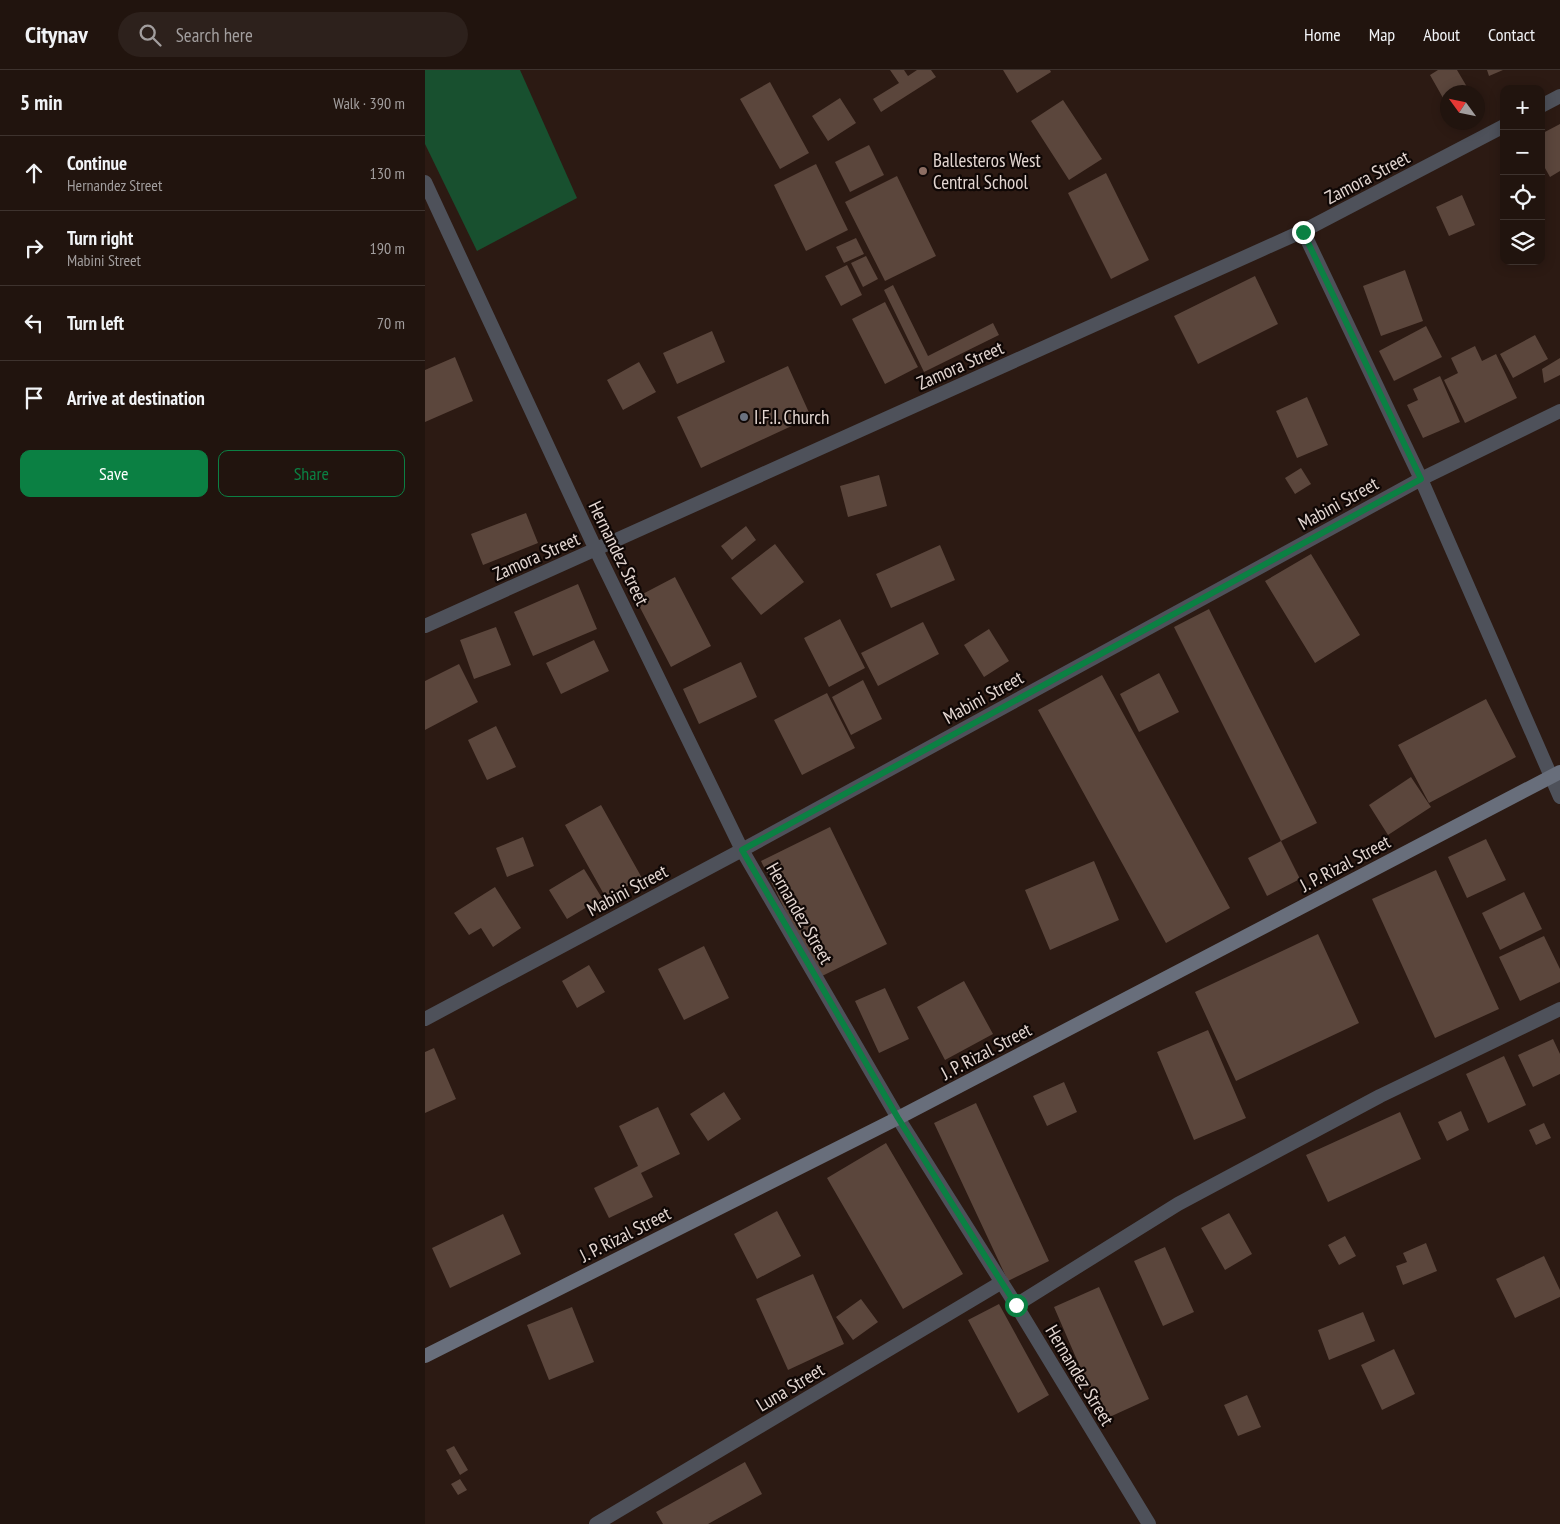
<!DOCTYPE html>
<html lang="en">
<head>
<meta charset="utf-8">
<style>
	body { margin:0; font-family:"PT Sans Narrow",sans-serif; background:#2d211c; color:#f1f3f6 }
	.controls { position:absolute; right:15px; top:15px; display:grid; overflow:hidden; border-radius:10px; box-shadow:0 2px 12px #0003 }
	.controls button { width:45px; height:45px; display:grid; place-items:center; padding:0; border:0; border-bottom:1px solid #3e332e; background:#21140e; color:#f1f3f6; font:25px sans-serif }
	.compass { position:absolute; left:1015px; top:15px; width:45px; height:45px; border-radius:50%; background:#21140e; box-shadow:0 2px 12px #0003; rotate:303deg }
	.stop { position:absolute; width:15px; height:15px; margin:-11px; border:4px solid #0b8043; border-radius:50%; background:#fff }
	.stop.end { background:#0b8043; border-color:#fff; box-shadow:0 1px 5px #0008 }
	.list { margin:0; padding:0; list-style:none }
	h2 { display:flex; justify-content:space-between; align-items:center; height:65px; margin:0; padding:0 20px; font-size:21px }
	h2 small { font-size:16px; font-weight:400; color:#a29e9e }
	.list li { display:grid; grid-template-columns:32px 1fr auto; gap:15px; align-items:center; box-sizing:border-box; height:75px; padding:0 20px; border-top:1px solid #3e332e }
	.list b { display:block; font-size:19px; white-space:nowrap }
	.list p { margin:0; font-size:16px; white-space:nowrap; color:#a29e9e }
	.list em { font-size:16px; font-style:normal; color:#a29e9e }
	.actions { display:flex; gap:10px; padding:15px 20px }
	.actions a { flex:1; padding:11px 0; border:1px solid #0b8043; border-radius:10px; text-align:center; font-size:18px; color:#0b8043 }
	.actions .main { background:#0b8043; color:#fff }
	.icon { flex:none; width:28px; height:28px; fill:none; stroke:currentColor; stroke-width:2; stroke-linecap:round; stroke-linejoin:round }
	.map { position:relative; flex:none; width:1135px; height:1454px; overflow:hidden }
	header { display:flex; align-items:center; gap:30px; box-sizing:border-box; height:70px; padding:0 25px; background:#21140e; border-bottom:1px solid #3e332e }
	header strong { font-size:24px }
	nav { display:flex; gap:28px; margin-inline-start:auto; font-size:18px }
	.search { width:350px; height:45px; background:#2d211c; display:flex; align-items:center; gap:12px; box-sizing:border-box; padding:0 18px; border-radius:28px; color:#a29e9e; font-size:19px }
	main { display:flex }
	aside { flex:1; background:#21140e }
	.map>svg:first-child { display:block }
	.green { fill:#18502f }
	.building { fill:#5b463c }
	.lines { fill:none; stroke-linecap:round; stroke-linejoin:round }
	.minor { stroke:#4e515a; stroke-width:14 }
	.secondary { stroke:#686e7b; stroke-width:14 }
	.route { stroke:#0b8043; stroke-width:6 }
	.education-dot { fill:#8d6e63; stroke:#0f0705; stroke-width:2 }
	.worship-dot { fill:#6b7280; stroke:#0f0705; stroke-width:2 }
	.labels { text-anchor:middle; dominant-baseline:central; stroke-width:4.5; stroke-linejoin:round; paint-order:stroke }
	.poi-label { font-size:19px; fill:#e3d6d1; stroke:#0f0705; text-anchor:start }
	.street-label { font-size:19px; fill:#e3d6d1; stroke:#0f0705 }
</style>
</head>
<body>
<header>
<strong>Citynav</strong>
<div class="search"><svg class="icon" aria-label="search" viewBox="0 0 24 24"><circle cx="10" cy="10" r="6"/><path d="M15 15l6 6"/></svg>Search here</div>
<nav><a>Home</a><a>Map</a><a>About</a><a>Contact</a></nav>
</header>
<main>
<aside>
<h2>5 min<small>Walk · 390 m</small></h2>
<ul class="list">
<li><svg class="icon" aria-label="ahead" viewBox="0 0 24 24"><path d="M12 20V5M6 11l6-6 6 6"/></svg><div><b>Continue</b><p>Hernandez Street</p></div><em>130 m</em></li>
<li><svg class="icon" aria-label="right" viewBox="0 0 24 24"><path d="M7 20v-9h11M14 6l5 5-5 5"/></svg><div><b>Turn right</b><p>Mabini Street</p></div><em>190 m</em></li>
<li><svg class="icon" aria-label="left" viewBox="0 0 24 24"><path d="M17 20v-9H6M10 6l-5 5 5 5"/></svg><div><b>Turn left</b></div><em>70 m</em></li>
<li><svg class="icon" aria-label="arrive" viewBox="0 0 24 24"><path d="M6 21V4h12l-3 4 3 4H6"/></svg><div><b>Arrive at destination</b></div></li>
</ul>
<div class="actions"><a class="main">Save</a><a>Share</a></div>
</aside>
<div class="map">
<svg width="1135" height="1454" viewBox="0 0 1135 1454">
	<rect width="100%" height="100%" fill="#2c1a13"/>
	<path class="green" d="M0,0H95L152,128L52,181L0,74Z"/>
	<path class="building" d="M465,0H479L483,6L492,0H506L511,7L456,42L448,29L474,13Z
		M578,0H625L626,2L592,23Z
		M1013,0H1032L1045,22H1022V35L1005,5Z
		M1062,0H1078L1064,6Z
		M345,12L384,83L355,99L315,29Z
		M415,28L431,53L403,71L387,46Z
		M638,30L677,89L644,110L606,51Z
		M1135,54V101L1125,107L1116,91V64Z
		M444,75L459,105L425,122L410,92Z
		M391,94L423,160L381,181L349,115Z
		M681,103L724,190L686,209L643,123Z
		M472,106L511,186L460,211L420,132Z
		M1037,125L1050,155L1024,166L1011,137Z
		M431,168L439,184L419,193L411,177Z
		M441,186L453,209L438,217L426,193Z
		M422,195L437,225L416,236L400,206Z
		M980,200L998,251L956,266L938,216Z
		M830,206L853,254L773,294L749,246Z
		M468,215L503,286L568,253L574,265L499,302L459,220Z
		M460,232L493,297L460,314L427,249Z
		M1001,256L1017,287L969,311L954,281Z
		M287,261L300,292L252,314L238,283Z
		M1110,265L1123,289L1088,308L1075,284Z
		M1050,276L1057,291L1071,284L1092,328L1040,353L1019,310L1033,303L1026,288Z
		M30,287L48,331L0,352V300Z
		M1135,288V305L1119,313L1117,299Z
		M214,292L231,322L198,340L182,310Z
		M363,296L386,347L276,398L252,347Z
		M1015,306L1035,352L998,368L982,335L993,330L988,319Z
		M882,327L903,375L872,388L851,341Z
		M876,398L886,414L870,424L860,408Z
		M454,405L462,436L423,447L415,416Z
		M101,443L113,473L58,495L46,464Z
		M321,456L331,470L307,490L296,476Z
		M350,474L379,512L336,545L306,508Z
		M515,475L530,510L466,538L451,504Z
		M886,484L935,565L890,593L840,511Z
		M250,507L286,576L246,597L210,528Z
		M153,514L172,559L108,586L89,542Z
		M784,539L892,753L856,771L749,557Z
		M415,549L440,598L404,617L379,568Z
		M498,552L514,584L453,616L436,583Z
		M71,557L86,595L49,609L35,570Z
		M564,559L584,591L559,607L539,575Z
		M169,570L184,601L136,624L121,593Z
		M316,592L332,627L274,654L258,619Z
		M34,594L53,632L0,660V611Z
		M734,603L754,642L714,662L695,624Z
		M677,605L805,838L741,873L613,640Z
		M438,610L457,649L426,665L407,627Z
		M402,623L430,678L377,705L349,650Z
		M1061,629L1091,687L1004,733L973,675Z
		M71,656L91,697L62,710L43,670Z
		M986,707L1006,737L963,765L944,735Z
		M176,735L217,808L181,828L140,755Z
		M405,757L462,874L393,908L336,791Z
		M98,767L109,796L82,807L71,778Z
		M1061,769L1081,810L1042,828L1023,787Z
		M856,771L875,809L842,826L823,788Z
		M669,791L694,850L625,880L600,820Z
		M159,799L177,828L142,849L124,820Z
		M1011,800L1074,939L1010,968L947,829Z
		M70,817L96,858L68,877L56,858L44,865L29,843Z
		M1099,822L1117,859L1075,880L1057,843Z
		M893,864L934,953L811,1011L770,922Z
		M1119,866L1135,899V912L1095,931L1074,887Z
		M279,876L304,928L259,950L233,899Z
		M164,895L180,922L152,938L137,911Z
		M539,911L568,964L520,990L492,937Z
		M460,918L484,969L454,983L430,931Z
		M783,960L821,1048L769,1070L732,982Z
		M1128,969L1135,984V1004L1108,1017L1093,985Z
		M9,978L31,1029L0,1043V982Z
		M1079,986L1101,1035L1063,1053L1041,1004Z
		M639,1012L652,1042L622,1056L608,1026Z
		M299,1022L316,1049L283,1071L265,1044Z
		M551,1033L624,1191L583,1211L509,1053Z
		M233,1037L255,1084L216,1103L228,1127L184,1148L169,1118L213,1096L194,1056Z
		M1036,1041L1044,1060L1022,1071L1013,1052Z
		M975,1042L996,1089L903,1132L881,1085Z
		M1119,1053L1126,1068L1111,1075L1104,1060Z
		M461,1073L538,1204L478,1239L402,1108Z
		M352,1141L376,1186L332,1209L309,1164Z
		M804,1143L827,1184L800,1200L776,1158Z
		M78,1144L96,1184L25,1218L7,1178Z
		M920,1166L931,1186L914,1195L903,1175Z
		M1001,1173L1012,1201L978,1215L971,1196L982,1192L978,1183Z
		M740,1177L769,1242L738,1256L709,1191Z
		M1119,1186L1135,1220V1227L1090,1248L1071,1209Z
		M388,1204L419,1274L363,1300L331,1229Z
		M674,1217L724,1329L678,1350L629,1237Z
		M436,1229L453,1252L428,1270L411,1247Z
		M574,1234L624,1325L593,1343L543,1250Z
		M147,1237L169,1292L124,1310L102,1255Z
		M938,1242L950,1271L904,1290L893,1260Z
		M969,1279L990,1324L957,1340L936,1295Z
		M822,1325L836,1357L813,1366L799,1335Z
		M29,1376L43,1400L35,1405L21,1380Z
		M320,1392L337,1424L283,1454H238L231,1442Z
		M35,1409L42,1420L33,1425L26,1414Z"/>
	<g class="lines">
		<path class="minor" d="M1116,36L1135,26
			M0,112L171,480L317,780L473,1048L591,1235L724,1454
			M878,161L996,409L1135,727
			M0,556L878,161L1079,56
			M0,949L317,780L996,409L1135,341
			M591,1235L753,1134L955,1026L1135,939
			M171,1454L577,1212"/>
		<path class="secondary" d="M0,1286L473,1048L1135,702"/>
	</g>
	<g class="lines">
		<path class="route" d="M591,1235L473,1048L317,780L996,409L878,162"/>
	</g>
	<circle class="education-dot" cx="498" cy="101" r="5"/>
	<circle class="worship-dot" cx="319" cy="347" r="5"/>
	<g class="labels">
		<g class="poi-label">
			<text x="508" y="90">Ballesteros West<tspan x="508" dy="22">Central School</tspan></text>
			<text x="329" y="347">I.F.I. Church</text>
		</g>
		<g class="street-label">
			<text transform="translate(942 107) rotate(-28)">Zamora Street</text>
			<text transform="translate(535 295) rotate(-24)">Zamora Street</text>
			<text transform="translate(913 433) rotate(-29)">Mabini Street</text>
			<text transform="translate(194 483) rotate(64)">Hernandez Street</text>
			<text transform="translate(111 486) rotate(-24)">Zamora Street</text>
			<text transform="translate(558 627) rotate(-29)">Mabini Street</text>
			<text transform="translate(920 793) rotate(-28)">J. P. Rizal Street</text>
			<text transform="translate(202 820) rotate(-28)">Mabini Street</text>
			<text transform="translate(375 843) rotate(60)">Hernandez Street</text>
			<text transform="translate(561 981) rotate(-28)">J. P. Rizal Street</text>
			<text transform="translate(200 1164) rotate(-27)">J. P. Rizal Street</text>
			<text transform="translate(655 1305) rotate(59)">Hernandez Street</text>
			<text transform="translate(365 1317) rotate(-31)">Luna Street</text>
		</g>
	</g>
</svg>
<div class="controls">
<button>+</button>
<button>−</button>
<button><svg class="icon" aria-label="locate" viewBox="0 0 24 24"><circle cx="12" cy="12" r="6"/><path d="M12 2v4M12 18v4M2 12h4M18 12h4"/></svg></button>
<button><svg class="icon" aria-label="layers" viewBox="0 0 24 24"><path d="M12 4l9 5-9 5-9-5zM3 14l9 5 9-5"/></svg></button>
</div>
<svg class="compass" viewBox="-18 -18 36 36"><path d="M0-13l5 13h-10z" fill="#e53935"/><path d="M0 13l5-13h-10z" fill="#a29e9e"/></svg>
<div class="stop" style="left:591px;top:1235px"></div>
<div class="stop end" style="left:878px;top:162px"></div>
</div>
</main>
</body>
</html>
